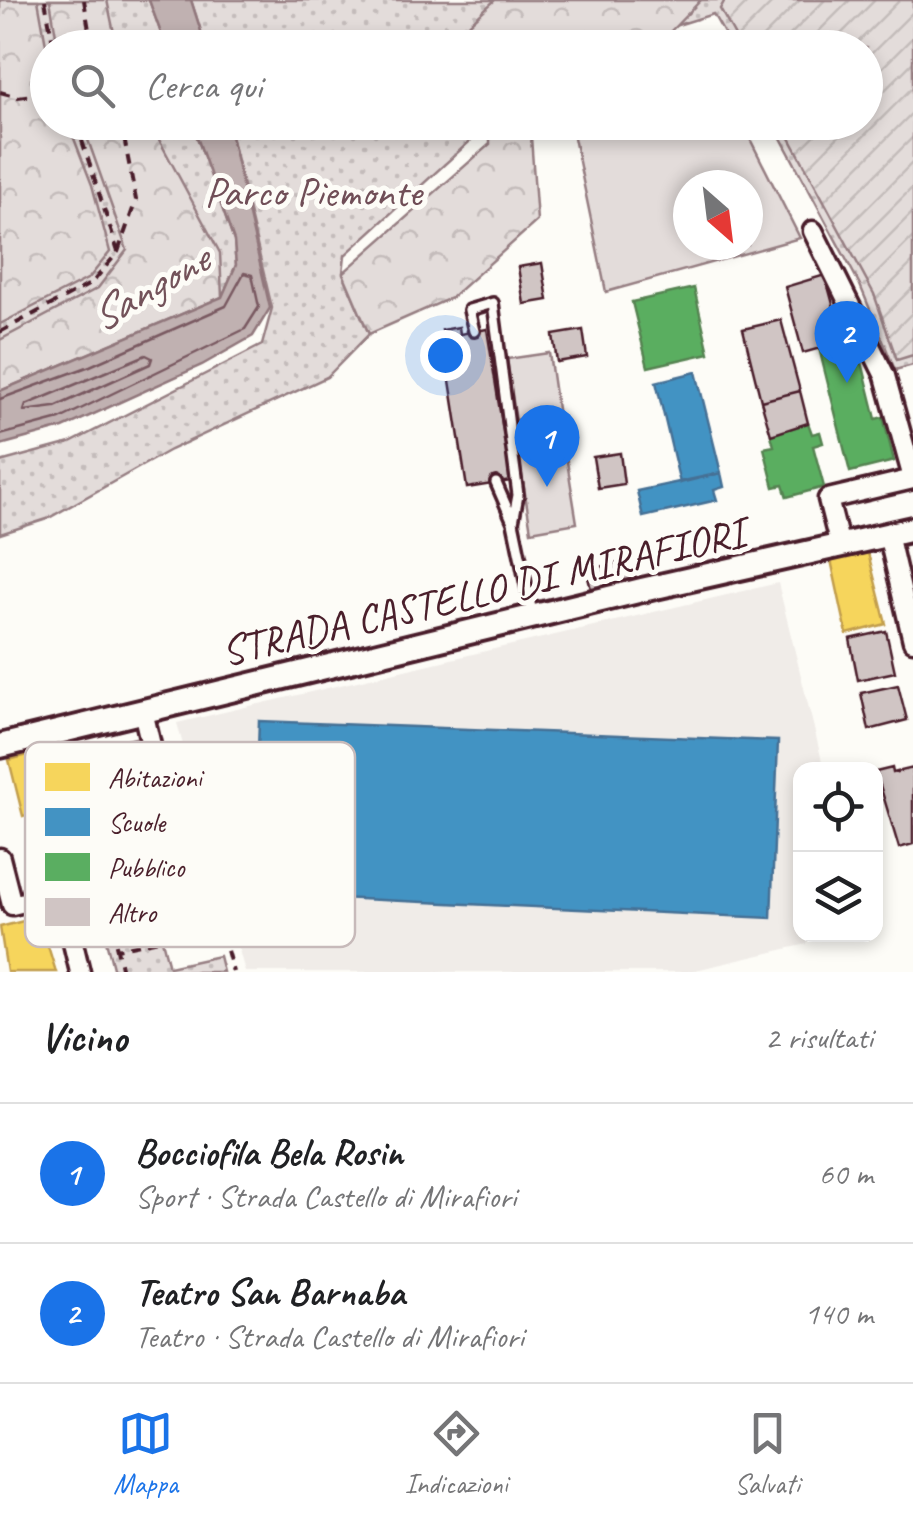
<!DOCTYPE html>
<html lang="it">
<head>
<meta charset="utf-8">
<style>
	body { margin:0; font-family:Caveat,sans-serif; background:#f6f6f6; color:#202124 }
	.controls { position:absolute; right:30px; bottom:30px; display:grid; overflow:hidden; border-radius:20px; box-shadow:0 5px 15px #0003 }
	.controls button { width:90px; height:90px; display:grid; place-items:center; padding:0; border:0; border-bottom:2px solid #e0e0e0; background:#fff; color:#202124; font:50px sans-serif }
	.compass { position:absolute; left:673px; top:170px; width:90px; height:90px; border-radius:50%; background:#fff; box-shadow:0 5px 15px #0003; rotate:152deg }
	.you { position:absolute; left:445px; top:355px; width:35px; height:35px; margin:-25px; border:8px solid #fff; border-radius:50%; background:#1a73e8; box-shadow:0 0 0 15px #1a73e833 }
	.badge { display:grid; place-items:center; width:65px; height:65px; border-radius:50%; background:#1a73e8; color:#fff; font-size:32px; font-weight:700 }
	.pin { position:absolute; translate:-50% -82px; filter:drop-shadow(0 2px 5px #0008) }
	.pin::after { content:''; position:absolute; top:52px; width:35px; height:30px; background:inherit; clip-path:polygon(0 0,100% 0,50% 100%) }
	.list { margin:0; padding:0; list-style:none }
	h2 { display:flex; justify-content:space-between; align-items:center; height:130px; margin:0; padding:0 40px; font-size:42px }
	h2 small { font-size:32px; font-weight:400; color:#757577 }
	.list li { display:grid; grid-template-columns:65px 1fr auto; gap:30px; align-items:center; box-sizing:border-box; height:140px; padding:0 40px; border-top:2px solid #e0e0e0 }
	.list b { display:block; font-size:38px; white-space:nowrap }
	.list p { margin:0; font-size:32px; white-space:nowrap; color:#757577 }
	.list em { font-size:32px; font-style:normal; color:#757577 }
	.icon { flex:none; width:55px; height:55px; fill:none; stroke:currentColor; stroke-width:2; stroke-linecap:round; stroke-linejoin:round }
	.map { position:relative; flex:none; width:913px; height:972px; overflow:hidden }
	.search { position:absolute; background:#fff; box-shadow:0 5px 15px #0003; left:30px; right:30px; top:30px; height:110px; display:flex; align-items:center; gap:25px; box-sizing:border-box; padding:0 35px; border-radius:55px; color:#757577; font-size:38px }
	.sheet { height:410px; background:#fff }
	nav { display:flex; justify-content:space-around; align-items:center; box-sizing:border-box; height:140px; border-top:2px solid #e0e0e0; background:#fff; font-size:28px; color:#757577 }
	nav a { display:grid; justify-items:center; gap:5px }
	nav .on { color:#1a73e8 }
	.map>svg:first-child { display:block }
	.built { fill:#f0ece8 }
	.grass { fill:url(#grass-dots); stroke:#967e82; stroke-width:2.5 }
	.forest { fill:url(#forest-crowns); stroke:#967e82; stroke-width:2.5 }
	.garden { fill:url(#garden-furrows); stroke:#967e82; stroke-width:2.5 }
	.pitch { fill:#e3dcda; stroke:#967e82; stroke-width:2.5; fill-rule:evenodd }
	.water { fill:#c0b1b1; stroke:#91777b; stroke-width:2.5 }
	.homes { fill:#f6d55c; stroke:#c29e4d; stroke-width:2.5 }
	.schools { fill:#4393c3; stroke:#457095; stroke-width:2.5 }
	.public { fill:#5aae61; stroke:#558351; stroke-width:2.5 }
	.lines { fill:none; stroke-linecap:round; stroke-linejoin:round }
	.shore { stroke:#795961; stroke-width:2.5 }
	.building { fill:#d0c5c4; stroke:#4a1f2b; stroke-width:2.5 }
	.service-casing { stroke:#4a1f2b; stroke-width:16 }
	.minor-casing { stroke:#4a1f2b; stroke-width:25 }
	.tertiary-casing { stroke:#4a1f2b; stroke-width:30 }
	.path { stroke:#4a1f2b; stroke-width:4; stroke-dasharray:10 8; stroke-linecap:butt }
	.service { stroke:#fdfcf7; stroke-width:9 }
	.minor { stroke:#fdfcf7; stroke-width:18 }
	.tertiary { stroke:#fdfcf7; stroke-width:22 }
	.labels { text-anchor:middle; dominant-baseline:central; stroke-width:10; stroke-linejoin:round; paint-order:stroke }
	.park-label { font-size:42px; fill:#704e57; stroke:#fdfcf7 }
	.street-label { font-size:42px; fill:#4a1f2b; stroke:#fdfcf7 }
	.water-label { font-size:45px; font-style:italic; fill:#73525a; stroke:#fdfcf7 }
	.key { fill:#fdfcf7; stroke:#c7baba; stroke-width:2.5 }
	.key-label { font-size:28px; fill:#4a1f2b }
</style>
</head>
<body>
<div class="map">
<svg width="913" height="972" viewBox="0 0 913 972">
	<defs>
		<pattern id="grass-dots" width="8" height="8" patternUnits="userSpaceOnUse" patternTransform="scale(2.5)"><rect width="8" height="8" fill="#e3dcda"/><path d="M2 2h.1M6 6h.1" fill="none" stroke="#c4bcbb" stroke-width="1.8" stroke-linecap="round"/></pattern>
		<pattern id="forest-crowns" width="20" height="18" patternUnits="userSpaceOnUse" patternTransform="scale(2.5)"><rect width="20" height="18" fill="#e3dcda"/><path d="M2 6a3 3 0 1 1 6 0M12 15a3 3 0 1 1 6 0" fill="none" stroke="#c4bcbb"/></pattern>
		<pattern id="garden-furrows" width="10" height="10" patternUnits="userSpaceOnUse" patternTransform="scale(2.5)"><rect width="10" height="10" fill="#e3dcda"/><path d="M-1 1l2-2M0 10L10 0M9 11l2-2" fill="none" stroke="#c4bcbb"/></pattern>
	</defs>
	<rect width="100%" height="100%" fill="#fdfcf7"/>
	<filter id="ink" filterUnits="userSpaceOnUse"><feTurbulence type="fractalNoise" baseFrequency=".01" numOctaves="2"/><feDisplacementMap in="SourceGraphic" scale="20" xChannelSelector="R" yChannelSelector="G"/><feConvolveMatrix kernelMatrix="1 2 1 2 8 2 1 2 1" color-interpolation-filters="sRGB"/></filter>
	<g filter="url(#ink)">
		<path class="built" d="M778,583L824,769H800V934L809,935L807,944L687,972H245L177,723Z"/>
		<path class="grass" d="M0,0H149L166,47L48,48V122L192,123L234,241L236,265L222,297L0,391Z
			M191,0H913V365L895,370L860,285L773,123L866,122V48L732,47L713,14L607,47H206Z
			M228,123H490L345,255L343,273L369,334L327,377L170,450L47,519L0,534V462L70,443L262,345L272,308Z
			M135,738L174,902L154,909L169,967L219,956L223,972H114L94,893L126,885L96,748Z"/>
		<path class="forest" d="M0,0H38L47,50L48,122L68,123L92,185L110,252L89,278L0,324Z
			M50,0H107L117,47H58Z
			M495,0H701L666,36L631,47H469L462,30Z
			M82,123H150L220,253L222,297L0,391V340L98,288L127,250Z
			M490,123H530L537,221L451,298L369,334L343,273L490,144Z"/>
		<path class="garden" d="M725,0H913V355L897,360L874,294L782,123L866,122V48L741,47L720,9Z"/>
		<path class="pitch" d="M571,123H742L800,238L606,292ZM748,185V245H688V185Z
			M549,353L560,430L518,436L507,359Z
			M564,443L577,523L531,531L518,450Z"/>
		<path class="water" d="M149,0H191L206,47H166Z
			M192,123H228L270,308L253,336L202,365L63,428L0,445V391L222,297L236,265L234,241Z"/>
		<path class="homes" d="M868,553L886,624L847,634L831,560Z
			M66,745L78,802L23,816L9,760Z
			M39,917L56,972H7L0,927Z"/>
		<path class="schools" d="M696,372L721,473L680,483L656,382Z
			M721,473L724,487L714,490L717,500L643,517L637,491Z
			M259,721L778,741L771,918L253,894Z"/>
		<path class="public" d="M694,288L709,353L648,367L632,302Z
			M856,338L876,419L883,417L894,461L850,472L819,348Z
			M808,423L812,434L820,432L823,443L813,446L824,487L787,497L783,485L774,487L764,448L774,446L771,435Z"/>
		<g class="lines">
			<path class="shore" d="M146,355L152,358L150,364L55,407L24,411L26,405Z
				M0,399L90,366L226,306L244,273L252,275L259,307L245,329L60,419L0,435"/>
		</g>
		<path class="building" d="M542,263L548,300L524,304L518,267Z
			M825,275L834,308L841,306L856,338L803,353L785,287Z
			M781,320L800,391L761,401L743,329Z
			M459,327L460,334L487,329L511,481L467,488L442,330Z
			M583,330L587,357L557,362L553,335Z
			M800,391L808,423L771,435L761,401Z
			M620,453L624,484L598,488L593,457Z
			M632,560L636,579L591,589L586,570Z
			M886,631L895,672L858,680L850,639Z
			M898,685L907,720L869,730L861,693Z
			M892,768L893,773L913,768V844L899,848L876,772Z"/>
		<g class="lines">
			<defs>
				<path id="service" d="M474,331L469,310L493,303L518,495L513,522
					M496,483L513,522L532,613"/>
				<path id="minor" d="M813,231L885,376L913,478
					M888,534L913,641
					M840,546L828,499L913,479
					M143,711L194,931
					M0,858L12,905L61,893L80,972"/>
				<path id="tertiary" d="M0,746L642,590L913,529"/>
			</defs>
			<use href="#service" class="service-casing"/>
			<use href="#minor" class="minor-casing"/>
			<use href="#tertiary" class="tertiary-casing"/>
			<path class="path" d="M45,0L54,48
				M84,0L92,48
				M0,92L18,97L41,94L48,76
				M118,252L136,200L121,122
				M0,332L92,283L118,252L76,122
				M85,746L117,879L101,883L117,949
				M77,889L101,883
				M211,927L220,925L233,972
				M122,972L117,949L177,936"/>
			<use href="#service" class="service"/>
			<use href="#minor" class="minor"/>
			<use href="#tertiary" class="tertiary"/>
		</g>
	</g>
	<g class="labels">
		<g class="park-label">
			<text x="313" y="192">Parco Piemonte</text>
		</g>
		<g class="street-label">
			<text transform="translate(483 592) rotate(-13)">STRADA CASTELLO DI MIRAFIORI</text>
		</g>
		<g class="water-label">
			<text transform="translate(149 288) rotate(-30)">Sangone</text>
		</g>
	</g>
	<rect x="25" y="742" width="330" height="205" rx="15" class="key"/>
	<rect x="45" y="763" width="45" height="28" fill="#f6d55c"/>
	<rect x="45" y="808" width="45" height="28" fill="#4393c3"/>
	<rect x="45" y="853" width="45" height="28" fill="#5aae61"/>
	<rect x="45" y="898" width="45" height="28" fill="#d0c5c4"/>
	<g class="key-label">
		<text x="108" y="787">Abitazioni</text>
		<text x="108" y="832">Scuole</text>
		<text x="108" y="877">Pubblico</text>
		<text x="108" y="922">Altro</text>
	</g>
</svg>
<div class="controls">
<button><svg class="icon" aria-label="locate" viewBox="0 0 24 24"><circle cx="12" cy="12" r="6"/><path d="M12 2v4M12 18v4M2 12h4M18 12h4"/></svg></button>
<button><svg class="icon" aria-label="layers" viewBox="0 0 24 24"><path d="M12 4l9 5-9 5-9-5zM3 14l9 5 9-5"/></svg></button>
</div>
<svg class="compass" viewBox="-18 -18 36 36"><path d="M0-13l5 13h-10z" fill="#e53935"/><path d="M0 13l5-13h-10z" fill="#757577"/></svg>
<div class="you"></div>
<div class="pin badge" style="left:547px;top:487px">1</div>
<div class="pin badge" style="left:847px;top:383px">2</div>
<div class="search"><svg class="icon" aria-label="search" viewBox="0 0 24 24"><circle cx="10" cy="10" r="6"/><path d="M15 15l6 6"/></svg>Cerca qui</div>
</div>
<section class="sheet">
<h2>Vicino<small>2 risultati</small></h2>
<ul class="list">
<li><span class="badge">1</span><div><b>Bocciofila Bela Rosin</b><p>Sport · Strada Castello di Mirafiori</p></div><em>60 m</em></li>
<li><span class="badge">2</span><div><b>Teatro San Barnaba</b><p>Teatro · Strada Castello di Mirafiori</p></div><em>140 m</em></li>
</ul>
</section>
<nav>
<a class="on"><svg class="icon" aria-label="map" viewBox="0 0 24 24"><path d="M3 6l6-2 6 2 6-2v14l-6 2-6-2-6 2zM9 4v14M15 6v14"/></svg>Mappa</a>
<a><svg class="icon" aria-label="directions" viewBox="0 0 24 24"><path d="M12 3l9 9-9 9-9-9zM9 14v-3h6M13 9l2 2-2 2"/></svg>Indicazioni</a>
<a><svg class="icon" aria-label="saved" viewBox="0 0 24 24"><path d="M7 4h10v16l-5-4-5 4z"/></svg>Salvati</a>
</nav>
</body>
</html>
